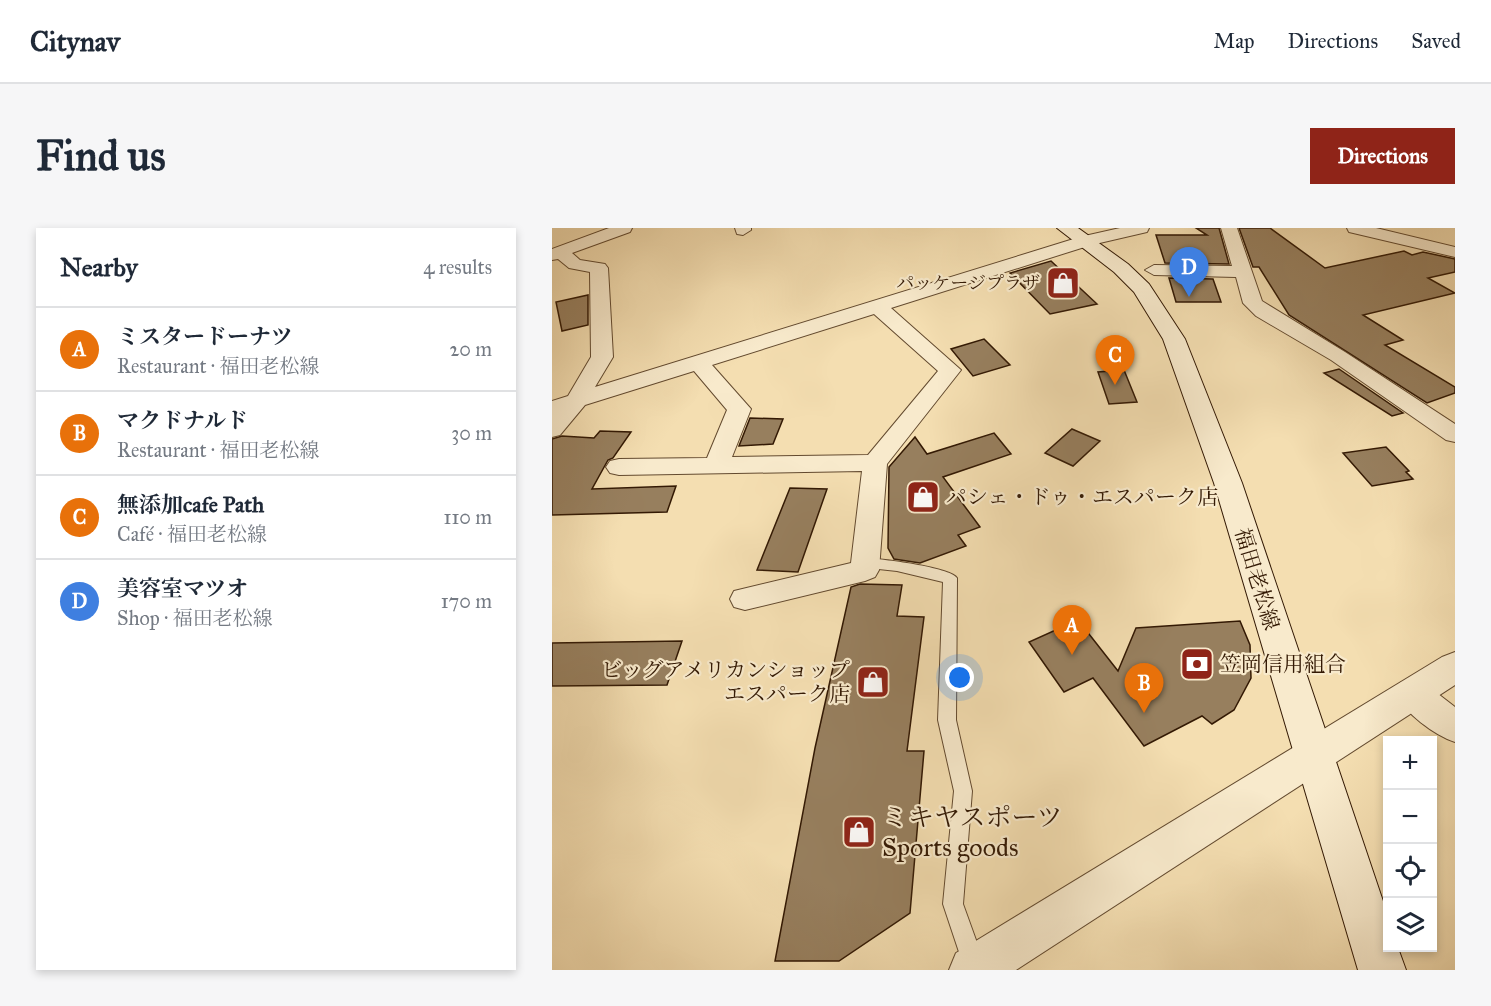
<!DOCTYPE html>
<html lang="en">
<head>
<meta charset="utf-8">
<style>
	body { margin:0; font-family:"IM FELL Great Primer","Noto Serif JP",serif; background:#f6f6f7; color:#1f2937 }
	.controls { position:absolute; right:18px; bottom:18px; display:grid; overflow:hidden; border-radius:0px; box-shadow:0 3px 9px #0003 }
	.controls button { width:54px; height:54px; display:grid; place-items:center; padding:0; border:0; border-bottom:2px solid #e0e1e3; background:#fff; color:#1f2937; font:30px sans-serif }
	.you { position:absolute; left:408px; top:450px; width:21px; height:21px; margin:-15px; border:4px solid #fff; border-radius:50%; background:#1a73e8; box-shadow:0 0 0 9px #1a73e833 }
	.badge { display:grid; place-items:center; width:39px; height:39px; border-radius:50%; background:#8f2418; color:#fff; font-size:20px; font-weight:700 }
	.pin { position:absolute; translate:-50% -50px; filter:drop-shadow(0 2px 3px #0008) }
	.pin::after { content:''; position:absolute; top:32px; width:21px; height:18px; background:inherit; clip-path:polygon(0 0,100% 0,50% 100%) }
	.list { margin:0; padding:0; list-style:none }
	h2 { display:flex; justify-content:space-between; align-items:center; height:78px; margin:0; padding:0 24px; font-size:26px }
	h2 small { font-size:20px; font-weight:400; color:#747a83 }
	.list li { display:grid; grid-template-columns:39px 1fr auto; gap:18px; align-items:center; box-sizing:border-box; height:84px; padding:0 24px; border-top:2px solid #e0e1e3 }
	.list b { display:block; font-size:22px; white-space:nowrap }
	.list p { margin:0; font-size:20px; white-space:nowrap; color:#747a83 }
	.list em { font-size:20px; font-style:normal; color:#747a83 }
	.icon { flex:none; width:33px; height:33px; fill:none; stroke:currentColor; stroke-width:2; stroke-linecap:round; stroke-linejoin:round }
	.map { position:relative; flex:none; width:903px; height:742px; overflow:hidden; border-radius:0px }
	header { display:flex; align-items:center; gap:36px; box-sizing:border-box; height:84px; padding:0 30px; background:#fff; border-bottom:2px solid #e0e1e3 }
	header strong { font-size:28px }
	nav { display:flex; gap:33px; margin-inline-start:auto; font-size:21px }
	.intro { display:flex; align-items:center; justify-content:space-between; box-sizing:border-box; height:144px; padding:0 36px }
	h1 { margin:0; font-size:42px }
	.button { padding:15px 27px; border-radius:0px; background:#8f2418; color:#fff; font-size:21px; font-weight:700 }
	main { display:flex; gap:36px; padding:0 36px }
	aside { flex:1; background:#fff; border-radius:0px; box-shadow:0 3px 9px #0003 }
	.map>svg:first-child { display:block }
	.building { fill:#977f5e; stroke:#331904; stroke-width:1.5 }
	.lines { fill:none; stroke-linecap:round; stroke-linejoin:round }
	.service-casing { stroke:#634a2f; stroke-width:2 }
	.minor-casing { stroke:#634a2f; stroke-width:2 }
	.tertiary-casing { stroke:#634a2f; stroke-width:2 }
	.secondary-casing { stroke:#331904; stroke-width:2 }
	.service { fill:#f8eacc; fill-rule:evenodd }
	.minor { fill:#f8eacc; fill-rule:evenodd }
	.tertiary { fill:#f8eacc; fill-rule:evenodd }
	.secondary { fill:#f8eacc; fill-rule:evenodd }
	.labels { text-anchor:middle; dominant-baseline:central; stroke-width:4.5; stroke-linejoin:round; paint-order:stroke }
	.far-poi-label { font-size:18px; fill:#331904; stroke:#f8eacc; text-anchor:end }
	.poi-label { font-size:21px; fill:#331904; stroke:#f8eacc; text-anchor:start }
	.street-label { font-size:21px; fill:#331904; stroke:#f8eacc }
	.near-poi-label { font-size:26px; fill:#331904; stroke:#f8eacc; text-anchor:start }
</style>
</head>
<body>
<header>
<strong>Citynav</strong>
<nav><a>Map</a><a>Directions</a><a>Saved</a></nav>
</header>
<div class="intro"><h1>Find us</h1><a class="button">Directions</a></div>
<main>
<aside>
<h2>Nearby<small>4 results</small></h2>
<ul class="list">
<li><span class="badge" style="background:#e8710a">A</span><div><b>ミスタードーナツ</b><p>Restaurant · 福田老松線</p></div><em>20 m</em></li>
<li><span class="badge" style="background:#e8710a">B</span><div><b>マクドナルド</b><p>Restaurant · 福田老松線</p></div><em>30 m</em></li>
<li><span class="badge" style="background:#e8710a">C</span><div><b>無添加cafe Path</b><p>Café · 福田老松線</p></div><em>110 m</em></li>
<li><span class="badge" style="background:#3f7fe0">D</span><div><b>美容室マツオ</b><p>Shop · 福田老松線</p></div><em>170 m</em></li>
</ul>
</aside>
<div class="map">
<svg width="903" height="742" viewBox="0 0 903 742">
	<rect width="100%" height="100%" fill="#f4deb1"/>
	<filter id="stains"><feTurbulence type="fractalNoise" baseFrequency=".00333" numOctaves="4"/><feColorMatrix values="0 0 0 0 .2 0 0 0 0 .09 0 0 0 0 .02 0 0 0 .5 -.17"/></filter>
	<radialGradient id="worn" r=".72"><stop offset=".6" stop-color="#630" stop-opacity="0"/><stop offset="1" stop-color="#630" stop-opacity=".3"/></radialGradient>
	<path class="building" d="M644,0H667L677,36L613,35L604,7H655Z
		M687,0H718L773,40L852,23L860,27L871,24L903,31V44L876,50L903,65L811,87L851,112L833,117L903,159V165L875,175L737,87L707,39H701Z
		M499,33L545,76L498,86L458,45Z
		M617,50L661,51L669,74H624Z
		M36,67V97L10,103L4,74Z
		M432,111L458,137L421,148L399,121Z
		M787,141L851,185L840,188L772,145Z
		M572,142L585,174L557,176L546,144Z
		M198,190L231,191L221,216L187,218Z
		M520,201L548,213L521,238L493,225Z
		M48,203L79,204L61,230L56,232L40,261L124,258L115,284L0,287V211L10,208L42,210Z
		M442,205L459,226L391,249L428,299L406,307L414,318L368,335L342,331L336,320L337,239L363,209L375,226Z
		M834,219L857,243L854,244L861,251L820,258L791,225Z
		M238,260L275,261L246,344L205,342Z
		M308,356L350,357L345,388L372,389L355,523H372L358,685L287,733H223L263,520L299,359Z
		M526,392L566,443L584,400L688,393L698,417L699,450L682,482L660,496L650,488L592,518L541,450L512,464L477,414Z
		M130,413L115,457L0,458V415Z"/>
	<g class="lines">
		<defs>
			<path id="service" d="M313,330C329,331 398,339 405,350L404,492L420,563L411,676L433,737L431,742H413L391,676L402,563L386,492L391,354L345,343L308,339L306,335L308,331Z"/>
			<path id="minor" d="M57,0H80L78,4L20,25L28,32L53,36L56,40L61,129L43,159L528,9L568,0H597L595,4L539,17L339,80L409,142L335,236L327,342L323,349L313,353L193,382L182,379L178,371L182,363L299,335L310,243L67,247L58,245L54,239L58,233L67,231L155,230L175,182L142,143L33,177L8,207L0,209V173L16,168L39,129L38,44L17,40L6,31L0,32V21ZM322,86L386,143L316,227L180,229L199,181L160,137Z
				M183,0H199V2L191,7L185,6Z
				M669,0H685L710,73L793,124L903,196V214L894,212L779,132L704,88L691,75L684,49L602,47L593,42L602,37L680,38Z
				M795,0H824L903,19V29L797,4Z
				M860,451L872,455L903,479V514C882,507 853,485 843,465L848,455Z"/>
			<path id="tertiary" d="M903,424V457L464,742H397L404,725L890,429Z"/>
			<path id="secondary" d="M505,0H526L576,36L597,56L633,111L690,255L836,688V720H846L854,742H806L662,255L611,111L582,64L562,44Z"/>
		</defs>
		<use href="#service" class="service-casing"/>
		<use href="#minor" class="minor-casing"/>
		<use href="#tertiary" class="tertiary-casing"/>
		<use href="#secondary" class="secondary-casing"/>
		<use href="#service" class="service"/>
		<use href="#minor" class="minor"/>
		<use href="#tertiary" class="tertiary"/>
		<use href="#secondary" class="secondary"/>
	</g>
	<defs>
		<symbol id="shop-square" viewBox="-11 -11 22 22"><rect x="-9" y="-9" width="18" height="18" rx="4" fill="#8f2418" stroke="#f8eacc"/><path d="M-5-2.5h2.3a2.7 3.5 0 0 1 5.4 0H5L5.5 6h-11ZM-1.5-2.5h3a1.5 2.3 0 0 0-3 0Z" fill="#fff"/></symbol>
		<symbol id="bank-square" viewBox="-11 -11 22 22"><rect x="-9" y="-9" width="18" height="18" rx="4" fill="#8f2418" stroke="#f8eacc"/><path d="M-6-4H6V4H-6ZM0-2.3a2.3 2.3 0 1 0 0 4.6a2.3 2.3 0 1 0 0-4.6Z" fill="#fff"/></symbol>
	</defs>
	<g fill-rule="evenodd">
		<use href="#shop-square" x="492" y="36" width="38" height="38"/>
		<use href="#shop-square" x="352" y="250" width="38" height="38"/>
		<use href="#bank-square" x="626" y="417" width="38" height="38"/>
		<use href="#shop-square" x="302" y="435" width="38" height="38"/>
		<use href="#shop-square" x="288" y="585" width="38" height="38"/>
	</g>
	<g class="labels">
		<g class="far-poi-label">
			<text x="488" y="55">パッケージプラザ</text>
		</g>
		<g class="poi-label">
			<text x="394" y="269">パシェ・ドゥ・エスパーク店</text>
			<text x="668" y="436">笠岡信用組合</text>
			<text x="298" y="442" text-anchor="end">ビッグアメリカンショップ<tspan x="298" dy="24">エスパーク店</tspan></text>
		</g>
		<g class="street-label">
			<text transform="translate(705 351) rotate(73)">福田老松線</text>
		</g>
		<g class="near-poi-label">
			<text x="330" y="589">ミキヤスポーツ<tspan x="330" dy="30">Sports goods</tspan></text>
		</g>
	</g>
	<rect width="100%" height="100%" filter="url(#stains)"/>
	<rect width="100%" height="100%" fill="url(#worn)"/>
</svg>
<div class="controls">
<button>+</button>
<button>−</button>
<button><svg class="icon" aria-label="locate" viewBox="0 0 24 24"><circle cx="12" cy="12" r="6"/><path d="M12 2v4M12 18v4M2 12h4M18 12h4"/></svg></button>
<button><svg class="icon" aria-label="layers" viewBox="0 0 24 24"><path d="M12 4l9 5-9 5-9-5zM3 14l9 5 9-5"/></svg></button>
</div>
<div class="you"></div>
<div class="pin badge" style="left:520px;top:427px;background:#e8710a">A</div>
<div class="pin badge" style="left:592px;top:485px;background:#e8710a">B</div>
<div class="pin badge" style="left:563px;top:157px;background:#e8710a">C</div>
<div class="pin badge" style="left:637px;top:69px;background:#3f7fe0">D</div>
</div>
</main>
</body>
</html>
